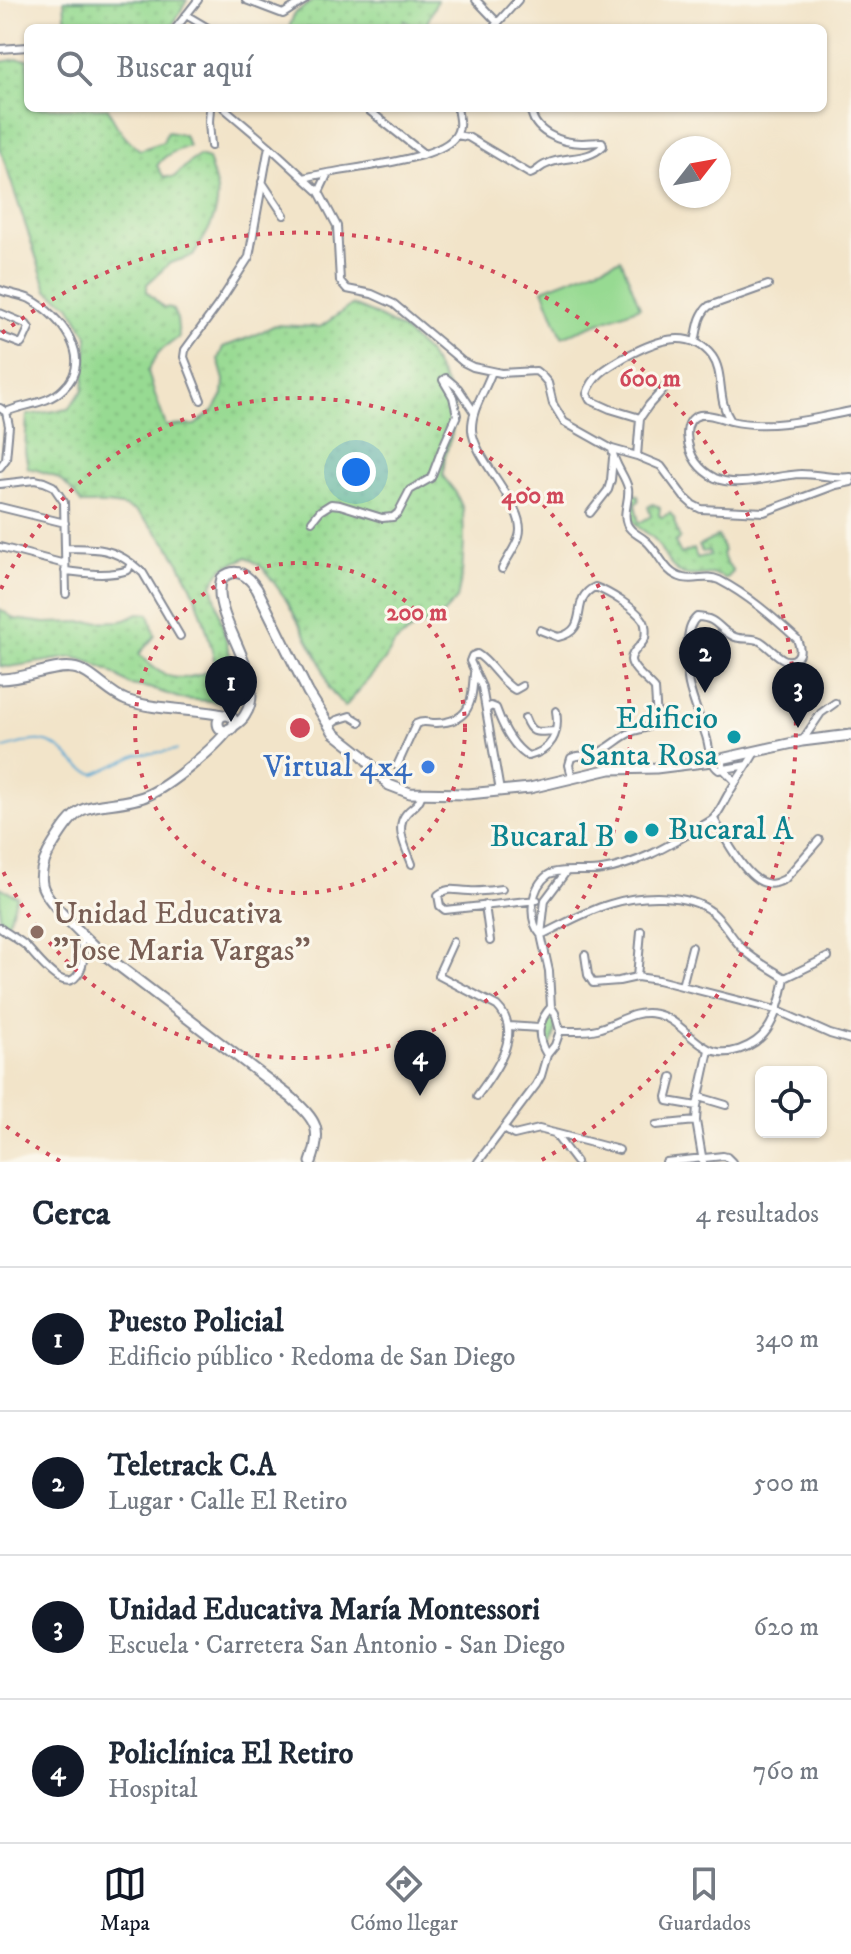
<!DOCTYPE html>
<html lang="es">
<head>
<meta charset="utf-8">
<style>
	body { margin:0; font-family:"IM FELL DW Pica",serif; background:#f2f2f3; color:#1f2937 }
	.controls { position:absolute; right:24px; bottom:24px; display:grid; overflow:hidden; border-radius:12px; box-shadow:0 2px 6px #0004 }
	.controls button { width:72px; height:72px; display:grid; place-items:center; padding:0; border:0; border-bottom:2px solid #e0e1e3; background:#fff; color:#1f2937; font:40px sans-serif }
	.compass { position:absolute; left:659px; top:136px; width:72px; height:72px; border-radius:50%; background:#fff; box-shadow:0 2px 6px #0004; rotate:59deg }
	.you { position:absolute; left:356px; top:472px; width:28px; height:28px; margin:-20px; border:6px solid #fff; border-radius:50%; background:#1a73e8; box-shadow:0 0 0 12px #1a73e833 }
	.badge { display:grid; place-items:center; width:52px; height:52px; border-radius:50%; background:#111827; color:#fff; font-size:26px; font-weight:700 }
	.pin { position:absolute; translate:-50% -66px; filter:drop-shadow(0 2px 4px #0008) }
	.pin::after { content:''; position:absolute; top:42px; width:28px; height:24px; background:inherit; clip-path:polygon(0 0,100% 0,50% 100%) }
	.list { margin:0; padding:0; list-style:none }
	h2 { display:flex; justify-content:space-between; align-items:center; height:104px; margin:0; padding:0 32px; font-size:34px }
	h2 small { font-size:26px; font-weight:400; color:#747a83 }
	.list li { display:grid; grid-template-columns:52px 1fr auto; gap:24px; align-items:center; box-sizing:border-box; height:144px; padding:0 32px; border-top:2px solid #e0e1e3 }
	.list b { display:block; font-size:30px; white-space:nowrap }
	.list p { margin:0; font-size:26px; white-space:nowrap; color:#747a83 }
	.list em { font-size:26px; font-style:normal; color:#747a83 }
	.icon { flex:none; width:44px; height:44px; fill:none; stroke:currentColor; stroke-width:2; stroke-linecap:round; stroke-linejoin:round }
	.map { position:relative; flex:none; width:851px; height:1162px; overflow:hidden }
	.search { position:absolute; background:#fff; box-shadow:0 2px 6px #0004; left:24px; right:24px; top:24px; height:88px; display:flex; align-items:center; gap:20px; box-sizing:border-box; padding:0 28px; border-radius:12px; color:#747a83; font-size:30px }
	.sheet { height:680px; background:#fff }
	nav { display:flex; justify-content:space-around; align-items:center; box-sizing:border-box; height:112px; border-top:2px solid #e0e1e3; background:#fff; font-size:22px; color:#747a83 }
	nav a { display:grid; justify-items:center; gap:4px }
	nav .on { color:#111827 }
	.map>svg:first-child { display:block }
	.grass { fill:#97da92; stroke:#598478; stroke-width:2 }
	.park { fill:url(#park-dots); stroke:#598478; stroke-width:2 }
	.lines { fill:none; stroke-linecap:round; stroke-linejoin:round }
	.stream { stroke:#59a7d2; stroke-width:2 }
	.street-casing { stroke:#868a94; stroke-width:10 }
	.secondary-casing { stroke:#868a94; stroke-width:13 }
	.street { stroke:#fff; stroke-width:6 }
	.secondary { stroke:#fff; stroke-width:9 }
	.ring { fill:none; stroke:#d1495b; stroke-width:4; stroke-dasharray:4 8 }
	.culture-dot { fill:#0f9aa8; stroke:#fbf7ec; stroke-width:3 }
	.shop-dot { fill:#3f7fe0; stroke:#fbf7ec; stroke-width:3 }
	.education-dot { fill:#8d6e63; stroke:#fbf7ec; stroke-width:3 }
	.labels { text-anchor:middle; dominant-baseline:central; stroke-width:6; stroke-linejoin:round; paint-order:stroke }
	.culture-label { font-size:32px; fill:#0d838f; stroke:#fbf7ec; text-anchor:end }
	.shop-label { font-size:32px; fill:#366cbe; stroke:#fbf7ec; text-anchor:end }
	.education-label { font-size:32px; fill:#785e54; stroke:#fbf7ec; text-anchor:start }
	.centre { fill:#d1495b; stroke:#fbf7ec; stroke-width:4 }
	.ring-label { font-size:24px; text-anchor:middle; font-weight:bold; fill:#d1495b; stroke:#fbf7ec; stroke-width:6; stroke-linejoin:round; paint-order:stroke }
</style>
</head>
<body>
<div class="map">
<svg width="851" height="1162" viewBox="0 0 851 1162">
	<defs>
		<pattern id="park-dots" width="8" height="8" patternUnits="userSpaceOnUse" patternTransform="scale(2)"><rect width="8" height="8" fill="#97da92"/><path d="M2 2h.1M6 6h.1" fill="none" stroke="#82bb80" stroke-width="1.8" stroke-linecap="round"/></pattern>
	</defs>
	<rect width="100%" height="100%" fill="#fbf7ec"/>
	<filter id="ink" filterUnits="userSpaceOnUse"><feTurbulence type="fractalNoise" baseFrequency=".0125" numOctaves="2"/><feDisplacementMap in="SourceGraphic" scale="16" xChannelSelector="R" yChannelSelector="G"/><feConvolveMatrix kernelMatrix="1 2 1 2 8 2 1 2 1" color-interpolation-filters="sRGB"/></filter>
	<filter id="wash" filterUnits="userSpaceOnUse"><feTurbulence type="fractalNoise" baseFrequency=".006" numOctaves="4" result="noise"/><feDisplacementMap in="SourceGraphic" scale="32" xChannelSelector="R" yChannelSelector="G"/><feGaussianBlur stdDeviation="1.8" result="paint"/><feColorMatrix in="noise" values="0 0 0 0 0 0 0 0 0 0 0 0 0 0 0 0 0 1.4 0 .05"/><feComposite in="paint" operator="in"/></filter>
	<g filter="url(#wash)">
		<rect width="100%" height="100%" fill="#f2e4c9"/>
		<path class="grass" d="M621,259L640,307L562,337L543,289Z
			M0,887L17,896L7,926L0,921Z
			M552,1016L554,1017C556,1028 556,1036 550,1046L548,1047C541,1038 542,1023 552,1016Z"/>
		<path class="park" d="M64,0H187L171,28H66Z
			M314,0H437L425,28H416L405,21L400,28H289L294,14Z
			M18,59H28V108H108C115,126 124,139 140,150L163,142L167,132L184,135L189,146C176,151 164,154 157,166L164,177H174L190,162L199,156L208,159C211,169 215,180 217,191C220,215 205,237 193,256L170,263L147,284V292L163,307L172,308L177,319L179,337L159,352L148,371L152,386L166,426L195,425L213,411L223,395L224,380L218,359L223,347L253,336L275,325L320,327L352,305L372,313L403,330L428,353L454,399L452,434L445,456L443,476L456,493L463,509L464,542L462,574L457,599L439,618L410,631L395,643L384,661L345,707L329,689L321,663L285,598L264,569L247,557L223,568L212,584L229,652L241,675L243,692L237,703L182,699L149,688L130,685L111,672L90,662L73,657L9,667L0,666V609L15,619L45,623L122,621L138,613L149,614L155,636L139,654C165,682 182,684 216,668C205,617 188,561 149,524C145,520 141,515 136,512C120,502 99,504 82,504C65,480 56,474 28,468L25,451L27,415L68,409L83,390L88,337L70,306L47,290L0,148V62Z
			M634,494L638,495L639,501L635,504L639,523L651,516L648,507L653,504L660,508L659,515L662,517L670,513L675,520L674,521L680,539L675,542L681,554L694,549L697,558L710,555L709,551L702,552L699,546L718,536L724,551L722,553L727,565H729L733,572L726,579C708,568 699,580 683,574C668,568 664,552 655,540C649,532 636,529 632,519C629,511 632,501 634,494Z"/>
		<g class="lines">
			<path class="stream" d="M0,749C27,743 45,731 68,756C76,764 83,771 95,774L137,755L177,750"/>
		</g>
	</g>
	<g filter="url(#ink)">
		<g class="lines">
			<defs>
				<path id="street" d="M246,0L283,14L305,0
					M476,0L498,23
					M186,15L208,28
					M176,28L198,0
					M493,28L518,0
					M0,49L28,47
					M210,108L209,122L211,146
					M224,108L269,146L319,192L337,226L340,281L347,289L372,294L394,304L463,362L473,367L501,373L536,371L542,376L548,383L553,404L564,422L612,449L637,456L661,466L684,497L693,505L701,509L764,512L836,485L851,482
					M366,108L424,154
					M456,135L468,137L530,174C537,172 540,166 547,164C566,155 587,162 603,146L602,142C595,142 589,143 582,143C561,143 532,132 531,108
					M304,178C339,168 433,163 454,138C462,128 459,119 457,108
					M262,182L284,215
					M319,192L328,173
					M0,290C10,294 21,295 30,299C60,315 96,359 63,389C48,404 24,404 6,412
					M0,313L26,324L29,328L23,341L21,344L0,336
					M695,342C698,330 698,315 709,306L768,285
					M492,371C486,390 471,409 472,430C474,460 528,508 519,536C516,547 507,558 502,569
					M201,400L184,357L185,350L218,305L249,257L269,146
					M0,408L6,412L9,426L6,459L0,467
					M640,418L610,409L590,400L587,394C593,374 610,366 627,356C653,342 689,326 712,356C725,374 716,399 731,421C769,430 812,419 851,411
					M731,421C721,419 710,413 700,415C680,419 687,450 696,462C701,469 707,474 715,478C739,489 774,475 801,474C818,474 834,479 851,477
					M612,449C614,465 625,475 628,488C630,501 622,512 627,524C631,533 638,534 645,540C660,552 663,573 683,578C696,581 706,574 719,580C748,595 773,617 797,639C799,645 802,651 797,657C785,669 770,646 760,641C751,637 743,640 735,637C717,630 720,618 697,617C688,625 689,634 687,645C683,682 695,703 706,736C710,748 709,763 719,770L747,765
					M637,456L640,418L649,405L671,381
					M0,484L35,480L44,482L53,486L64,502L66,594
					M0,507L65,523
					M590,513L608,490L611,480L613,458
					M312,521L320,511L331,504L340,505L382,518L393,517L398,513L410,490L431,478L442,449L457,415L453,397L443,380L446,378L458,388L474,412
					M0,547L65,564
					M131,563L143,573L180,636
					M65,571C85,573 108,577 128,570L131,563C107,546 93,549 65,548
					M540,630L558,637C592,630 568,599 595,587C609,592 635,608 643,620C646,624 646,633 645,638C642,646 631,651 631,660C632,670 649,681 655,689L657,721C650,728 643,728 634,731C620,736 610,749 595,754C587,757 579,754 571,758L569,765L572,777
					M487,709L491,706L496,708C502,725 512,746 528,756C551,751 560,734 556,711
					M525,718C532,737 539,731 556,731
					M329,726L337,720L350,716L360,722
					M802,741L821,713L835,703
					M722,760L724,770L736,782
					M397,766L416,724C424,720 427,723 436,723C471,722 472,701 474,673
					M500,791L482,687L470,661L472,656L477,654C492,663 499,681 515,690L522,686
					M714,819C724,836 746,880 766,883C773,885 779,882 785,879L819,840
					M412,864C407,850 394,828 406,814C413,805 417,808 422,794
					M502,889C492,890 480,892 469,891C456,891 449,886 438,895L440,906L445,910L537,900
					M485,905L490,941
					M0,928C8,934 18,939 26,946C38,958 69,1004 82,966C85,955 80,945 81,934
					M453,942L438,975L497,1006C525,1033 494,1073 477,1096
					M585,955L588,975L593,983L619,981L637,977L658,980L776,1010L830,1034L851,1040
					M637,977L641,931
					M785,978L828,957
					M682,986L692,947
					M508,1026L539,1028
					M560,1031C572,1031 585,1032 597,1029C617,1024 634,1009 656,1014C676,1018 690,1039 707,1048C726,1059 755,1047 767,1030C777,1016 782,994 785,978C772,969 755,961 744,950C732,939 725,923 712,912C687,892 639,895 610,904C586,911 564,924 541,935C527,919 531,887 548,875C557,868 588,873 602,870C636,865 668,846 697,829C701,826 708,823 713,819C719,813 724,801 729,793C737,779 747,767 755,752
					M547,1055C536,1037 537,1022 551,1007
					M672,1077L667,1097L668,1101L697,1106
					M699,1097L726,1105
					M656,1125L696,1121
					M504,1129L514,1135L539,1129L619,1150
					M554,1133L576,1162
					M478,1162L536,1085L541,1076L547,1055L555,1045L560,1031L555,1013L551,1007L549,971L541,935L545,900L566,872
					M666,1162L723,1156L727,1157L732,1162
					M703,1162L696,1121L697,1106L709,1050"/>
				<path id="secondary" d="M0,679C23,680 52,665 73,668C90,670 108,693 126,700C153,710 194,709 223,715
					M218 723a8 8 0 1 1 16 0a8 8 0 1 1-16 0Z
					M231,728C236,724 242,721 245,715C268,680 219,627 220,591C220,586 221,582 222,578C236,566 248,575 257,589L308,692L334,733L362,755L389,785L410,793L468,794L530,788L610,769L656,768L712,761L802,741L851,735
					M229,729C215,748 170,785 148,795C127,805 98,802 82,810C70,817 61,832 54,843C46,855 39,869 42,884C45,901 88,940 102,953L292,1098C316,1121 323,1129 311,1162"/>
			</defs>
			<use href="#street" class="street-casing"/>
			<use href="#secondary" class="secondary-casing"/>
			<use href="#street" class="street"/>
			<use href="#secondary" class="secondary"/>
		</g>
	</g>
	<g class="ring">
		<circle cx="300" cy="728" r="165"/>
		<path d="M1 589A330 330 0 1 1 1 867"/>
		<path d="M60 1161A495 495 0 0 1 2 1123M2 333A495 495 0 1 1 540 1161"/>
	</g>
	<g class="culture-dot">
		<circle cx="734" cy="737" r="8"/>
		<circle cx="652" cy="830" r="8"/>
		<circle cx="631" cy="837" r="8"/>
	</g>
	<circle class="shop-dot" cx="428" cy="767" r="8"/>
	<circle class="education-dot" cx="37" cy="932" r="8"/>
	<g class="labels">
		<g class="culture-label">
			<text x="718" y="719">Edificio<tspan x="718" dy="37">Santa Rosa</tspan></text>
			<text x="668" y="830" text-anchor="start">Bucaral A</text>
			<text x="615" y="837">Bucaral B</text>
		</g>
		<g class="shop-label">
			<text x="412" y="767">Virtual 4x4</text>
		</g>
		<g class="education-label">
			<text x="53" y="914">Unidad Educativa<tspan x="53" dy="37">"Jose Maria Vargas"</tspan></text>
		</g>
	</g>
	<circle cx="300" cy="728" r="12" class="centre"/>
	<g class="ring-label">
		<text x="650" y="386">600 m</text>
		<text x="533" y="503">400 m</text>
		<text x="417" y="620">200 m</text>
	</g>
</svg>
<div class="controls">
<button><svg class="icon" aria-label="locate" viewBox="0 0 24 24"><circle cx="12" cy="12" r="6"/><path d="M12 2v4M12 18v4M2 12h4M18 12h4"/></svg></button>
</div>
<svg class="compass" viewBox="-18 -18 36 36"><path d="M0-13l5 13h-10z" fill="#e53935"/><path d="M0 13l5-13h-10z" fill="#747a83"/></svg>
<div class="you"></div>
<div class="pin badge" style="left:231px;top:722px">1</div>
<div class="pin badge" style="left:705px;top:693px">2</div>
<div class="pin badge" style="left:798px;top:728px">3</div>
<div class="pin badge" style="left:420px;top:1096px">4</div>
<div class="search"><svg class="icon" aria-label="search" viewBox="0 0 24 24"><circle cx="10" cy="10" r="6"/><path d="M15 15l6 6"/></svg>Buscar aquí</div>
</div>
<section class="sheet">
<h2>Cerca<small>4 resultados</small></h2>
<ul class="list">
<li><span class="badge">1</span><div><b>Puesto Policial</b><p>Edificio público · Redoma de San Diego</p></div><em>340 m</em></li>
<li><span class="badge">2</span><div><b>Teletrack C.A</b><p>Lugar · Calle El Retiro</p></div><em>500 m</em></li>
<li><span class="badge">3</span><div><b>Unidad Educativa María Montessori</b><p>Escuela · Carretera San Antonio - San Diego</p></div><em>620 m</em></li>
<li><span class="badge">4</span><div><b>Policlínica El Retiro</b><p>Hospital</p></div><em>760 m</em></li>
</ul>
</section>
<nav>
<a class="on"><svg class="icon" aria-label="map" viewBox="0 0 24 24"><path d="M3 6l6-2 6 2 6-2v14l-6 2-6-2-6 2zM9 4v14M15 6v14"/></svg>Mapa</a>
<a><svg class="icon" aria-label="directions" viewBox="0 0 24 24"><path d="M12 3l9 9-9 9-9-9zM9 14v-3h6M13 9l2 2-2 2"/></svg>Cómo llegar</a>
<a><svg class="icon" aria-label="saved" viewBox="0 0 24 24"><path d="M7 4h10v16l-5-4-5 4z"/></svg>Guardados</a>
</nav>
</body>
</html>
